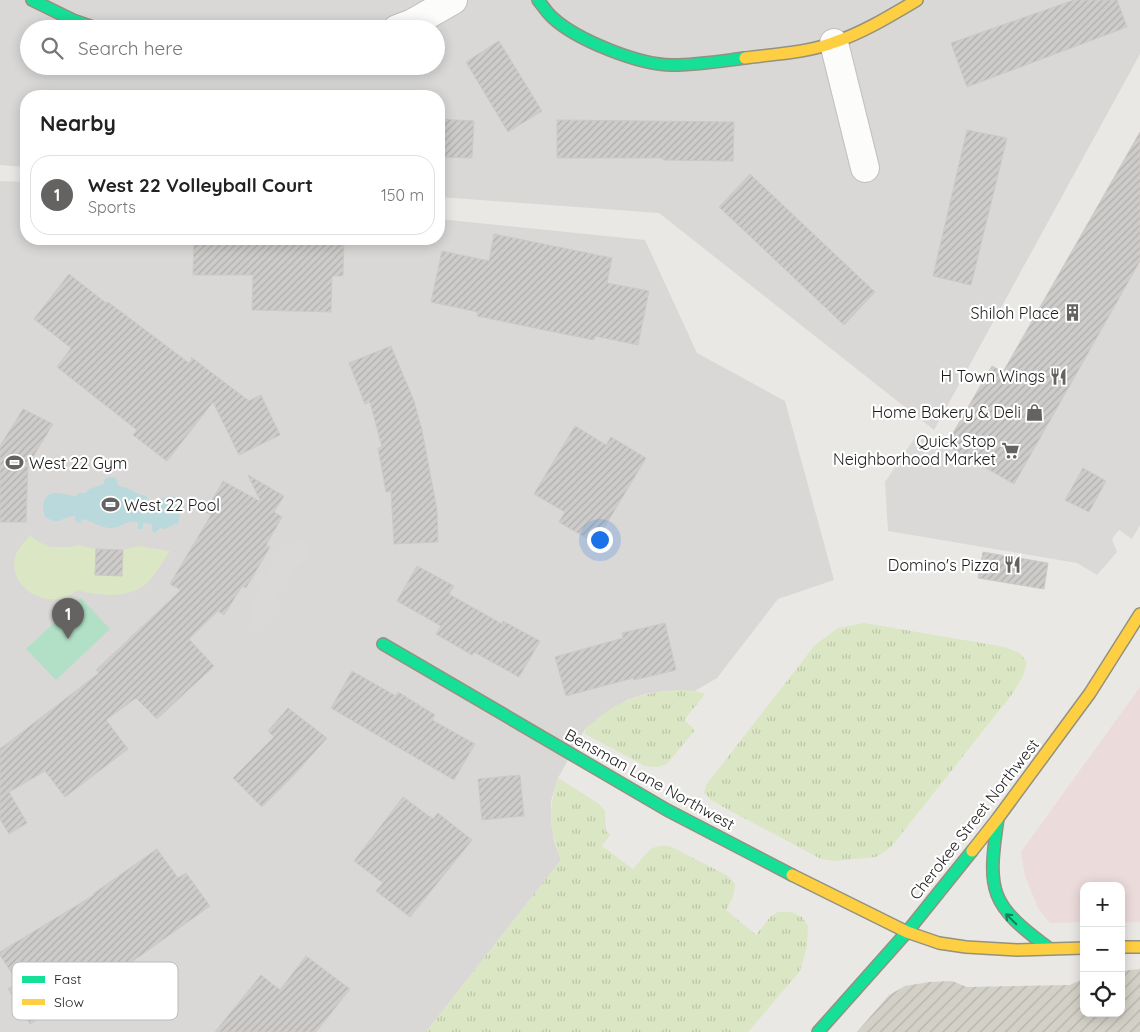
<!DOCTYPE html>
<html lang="en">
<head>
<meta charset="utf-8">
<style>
	body { margin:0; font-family:Quicksand,sans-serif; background:#f6f6f6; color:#222 }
	.controls { position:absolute; right:15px; bottom:15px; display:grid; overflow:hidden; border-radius:10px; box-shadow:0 2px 12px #0003 }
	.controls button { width:45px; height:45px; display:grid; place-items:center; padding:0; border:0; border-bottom:1px solid #e0e0e0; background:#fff; color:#222; font:25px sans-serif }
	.you { position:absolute; left:599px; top:539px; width:18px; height:18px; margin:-12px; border:4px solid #fff; border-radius:50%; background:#1a73e8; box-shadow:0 0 0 8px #1a73e833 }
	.badge { display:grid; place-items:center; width:32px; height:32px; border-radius:50%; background:#646362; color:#fff; font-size:16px; font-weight:700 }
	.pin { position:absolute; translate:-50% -41px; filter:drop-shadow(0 1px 2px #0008) }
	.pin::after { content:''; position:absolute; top:26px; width:18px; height:15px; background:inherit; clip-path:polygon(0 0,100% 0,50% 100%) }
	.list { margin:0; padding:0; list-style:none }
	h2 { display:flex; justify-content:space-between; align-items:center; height:65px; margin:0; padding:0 20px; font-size:21px }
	h2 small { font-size:16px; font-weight:400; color:#767676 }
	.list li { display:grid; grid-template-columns:32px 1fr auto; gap:15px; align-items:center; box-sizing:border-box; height:80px; margin:0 10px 10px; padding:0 10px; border:1px solid #e0e0e0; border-radius:20px }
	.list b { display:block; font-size:19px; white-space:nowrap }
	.list p { margin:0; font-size:16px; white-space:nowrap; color:#767676 }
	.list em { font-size:16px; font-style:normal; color:#767676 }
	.icon { flex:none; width:28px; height:28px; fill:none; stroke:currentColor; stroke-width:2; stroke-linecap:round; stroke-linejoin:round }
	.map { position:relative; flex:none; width:1140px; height:1032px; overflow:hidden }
	.search { position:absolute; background:#fff; box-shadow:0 2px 12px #0003; left:20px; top:20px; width:425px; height:55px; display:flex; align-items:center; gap:12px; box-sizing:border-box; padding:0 18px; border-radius:28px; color:#767676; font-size:19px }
	.panel { position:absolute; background:#fff; box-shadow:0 2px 12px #0003; left:20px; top:90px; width:425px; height:155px; border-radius:20px }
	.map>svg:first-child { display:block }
	.residential { fill:#d9d8d6; fill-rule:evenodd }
	.commercial { fill:#ecdbdb }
	.construction { fill:url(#construction-furrows) }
	.grass { fill:url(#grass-tufts) }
	.garden { fill:#dbe6c4 }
	.pitch { fill:#b1e0c6 }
	.parking { fill:#dad9d8 }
	.water { fill:#b9d9dd }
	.building { fill:url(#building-hatch); stroke:#cdc9c6 }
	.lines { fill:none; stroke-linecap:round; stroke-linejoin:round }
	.street-casing { stroke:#c0bfbd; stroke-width:30 }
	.fast-casing { stroke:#93927e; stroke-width:14 }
	.slow-casing { stroke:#93927e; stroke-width:14 }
	.street { stroke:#fcfcfb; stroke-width:28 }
	.fast { stroke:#16e098; stroke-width:11 }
	.slow { stroke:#ffcf43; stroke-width:11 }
	.oneway { stroke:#197e5a }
	.labels { text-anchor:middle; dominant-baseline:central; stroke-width:4.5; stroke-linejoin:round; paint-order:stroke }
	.poi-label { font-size:16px; fill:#1c1c1c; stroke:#fff; text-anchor:end }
	.street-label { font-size:16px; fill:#1c1c1c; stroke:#fff }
	.key { fill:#fff; stroke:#bbb; stroke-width:1 }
	.key-label { font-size:14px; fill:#1c1c1c }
</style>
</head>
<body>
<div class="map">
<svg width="1140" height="1032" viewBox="0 0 1140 1032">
	<defs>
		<pattern id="construction-furrows" width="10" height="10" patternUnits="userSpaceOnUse" patternTransform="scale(1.25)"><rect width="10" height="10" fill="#d3d1c7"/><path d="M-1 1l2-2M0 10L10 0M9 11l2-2" fill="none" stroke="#b5b3aa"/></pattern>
		<pattern id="grass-tufts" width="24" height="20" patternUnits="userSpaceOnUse" patternTransform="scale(1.25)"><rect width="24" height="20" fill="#dbe6c4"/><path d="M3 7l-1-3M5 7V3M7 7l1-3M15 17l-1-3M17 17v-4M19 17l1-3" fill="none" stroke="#bbc5a8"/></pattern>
		<pattern id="building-hatch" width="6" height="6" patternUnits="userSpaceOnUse" patternTransform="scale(1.25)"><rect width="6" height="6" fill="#ceccca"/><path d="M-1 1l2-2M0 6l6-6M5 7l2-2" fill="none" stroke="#b0afad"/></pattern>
	</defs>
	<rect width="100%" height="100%" fill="#eae8e5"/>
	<path class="residential" d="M0,0H1140V54L934,430L659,213L439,197V96H26V167L0,165ZM29,29H436V66H29Z
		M0,181L26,182V239H439V219L645,240L697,353L785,401L834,580L778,599L717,678L695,691H664L645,694L627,700L585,729L558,778L551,801V821L554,841L561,860L426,1032H0Z"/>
	<path class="commercial" d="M1140,687V922H1121V886H1084V922L1050,923L1038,908L1025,876L1021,852Z"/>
	<path class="construction" d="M1140,969V1032H857L889,995L905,986L929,982L952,981L967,987L1070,985L1084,978V1013H1121V971Z"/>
	<path class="grass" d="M864,623L1005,647L1020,653L1027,663L1023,676L1013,693L891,847L876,857L835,861L821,859L727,809L711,800L704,793L706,785L815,645L838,628Z
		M679,690L695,691L705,694L684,720L695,730L667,764L658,767L645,766L585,734V729C614,702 640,692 679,690Z
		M558,778L598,803L605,811L606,831L610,835L602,846L633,869C647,855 647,844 670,846L728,876L735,884L733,897L726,910L756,935L771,916L778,912H792L802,917L808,926L807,946L800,971L748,1032H426L561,860C549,827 548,812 558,778Z"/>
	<path class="garden" d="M30,535L39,542L51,547H72L77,545L96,549L123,550L138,546L170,551C163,561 157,572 149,581C131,600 99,596 77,590C51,614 4,588 16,554C18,548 26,541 30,535Z"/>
	<path class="pitch" d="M81,598L110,629L56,680L26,649Z"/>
	<path class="parking" d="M1140,261V525L1132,539L1119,530L1112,539L1117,552L1097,575L1077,563L888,531L885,482L916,436L946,445L1013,483Z
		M301,539L311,555L299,564L281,587L273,604L272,623L252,626V613L255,598L264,577L277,557L286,549Z"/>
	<path class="water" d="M109,477H114L117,480L118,486C130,487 136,495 147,496V502L151,503C159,497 165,499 173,496L176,498C177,507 183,514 177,525L175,524L165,529L160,528L155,533L152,531V524L143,523V529H138V522C126,520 122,527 111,528C99,528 92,520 81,519V523L76,522L75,516C60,516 62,527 45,517C41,507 42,493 56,493C63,493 69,496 77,496L78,493H85L89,489L104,484L105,479Z"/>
	<path class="building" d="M1074,0H1117L1127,27L967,87L951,43Z
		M499,41L542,111L508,132L466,62Z
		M439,119L474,121L472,158L439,157Z
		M557,120L734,122L733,161L663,160V158H557Z
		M967,130L1007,138L971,285L933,276Z
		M1140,132V261L1014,484L946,445L992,366L1003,372Z
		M750,174L875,292L844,325L719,207Z
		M494,234L612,258L607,283L649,291L638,345L595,336L594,340L540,329L477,316L478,312L431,302L442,251L489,261Z
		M194,239H344L343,276H332L331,312L252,310L253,275H193Z
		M69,274L106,303L108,302L189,363L192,359L191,357L249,401L261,395L280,435L239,455L213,402L167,461L133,435L137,430L57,367L71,348L34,319Z
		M391,346L414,401L422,430L437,510L438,542L394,544L391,491L386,492L378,448L382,447L370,402L365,404L349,363Z
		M23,409L53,424L28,465L26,522H0V446Z
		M575,426L606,445L611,437L646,458L595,543L559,522L565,512L534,494Z
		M1083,468L1106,481L1089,512L1065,500Z
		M248,475L284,496L274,512L282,517L266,545L270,547L246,588L242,586L224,615L218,611L189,639L214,666L157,719L136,698L106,720L128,749L65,797L45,771L9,792L27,823L9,834L0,819V749L99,673L96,670L181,590L170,584L211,515L205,512L223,481L261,502Z
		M96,549L123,550L122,576L95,575Z
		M983,552L1048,563L1044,589L978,578Z
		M417,566L454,586L449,594L502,624L503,621L540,641L519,677L474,652L472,655L436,634L441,626L397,601Z
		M665,623L676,670L634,680L633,678L566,696L555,657L623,638L622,633Z
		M352,671L396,696L398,692L435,715L432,720L475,744L454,780L331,708Z
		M288,708L327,738L295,774L262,807L233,778L274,737L268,731Z
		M520,775L524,816L482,820L478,779Z
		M403,797L433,819L438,813L472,840L410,917L376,891L383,883L354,861Z
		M157,849L178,878L186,873L210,906L126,966L30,1024L8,989L18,983L0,955V952L94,895L93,894Z
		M306,956L350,989L316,1032H215L261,975L280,990Z"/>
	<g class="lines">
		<defs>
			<path id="street" d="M397,29L413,23L453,0
				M834,43L865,168"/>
			<path id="fast" d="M32,0L73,20L99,29
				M538,0C543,6 547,13 553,18C577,40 639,65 672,65C697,65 721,61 745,58
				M383,644L667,810L792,875
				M998,818C987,892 989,904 1050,949
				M818,1032L907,932L972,851"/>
			<path id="slow" d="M745,58C774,54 807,53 835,42C864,32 890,16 917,0
				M972,851L998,818L1090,693L1140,614
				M792,875L907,932L939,943L966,947L1017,950L1084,948
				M1121,947H1140"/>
		</defs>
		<use href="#street" class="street-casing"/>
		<use href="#fast" class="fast-casing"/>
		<use href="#slow" class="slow-casing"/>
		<use href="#street" class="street"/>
		<use href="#fast" class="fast"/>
		<use href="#slow" class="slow"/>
	</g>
	<defs><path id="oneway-shaft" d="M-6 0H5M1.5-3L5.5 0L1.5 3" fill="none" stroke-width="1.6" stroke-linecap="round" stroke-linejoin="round" transform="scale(1.25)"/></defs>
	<use class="oneway" href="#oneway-shaft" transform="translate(1011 919) rotate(-135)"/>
	<defs>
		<symbol id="building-bare" viewBox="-9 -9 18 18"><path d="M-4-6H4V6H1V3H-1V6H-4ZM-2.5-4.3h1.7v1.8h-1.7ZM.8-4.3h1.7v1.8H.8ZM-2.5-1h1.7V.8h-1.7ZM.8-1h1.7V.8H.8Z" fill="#646362" stroke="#fff" stroke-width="2.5" paint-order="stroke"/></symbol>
		<symbol id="restaurant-bare" viewBox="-9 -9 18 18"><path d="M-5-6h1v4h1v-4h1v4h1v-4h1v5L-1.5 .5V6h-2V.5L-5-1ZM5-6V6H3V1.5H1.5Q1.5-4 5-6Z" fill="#646362" stroke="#fff" stroke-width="2.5" paint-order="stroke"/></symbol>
		<symbol id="shop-bare" viewBox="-9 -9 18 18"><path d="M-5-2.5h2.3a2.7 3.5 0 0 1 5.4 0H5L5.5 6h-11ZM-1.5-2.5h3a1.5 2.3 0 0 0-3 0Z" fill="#646362" stroke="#fff" stroke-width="2.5" paint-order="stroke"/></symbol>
		<symbol id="supermarket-bare" viewBox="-9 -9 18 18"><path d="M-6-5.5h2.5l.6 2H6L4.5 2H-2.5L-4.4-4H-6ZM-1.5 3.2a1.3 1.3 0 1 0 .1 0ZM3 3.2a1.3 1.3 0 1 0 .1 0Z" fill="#646362" stroke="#fff" stroke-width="2.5" paint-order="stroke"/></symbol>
		<symbol id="stadium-bare" viewBox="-9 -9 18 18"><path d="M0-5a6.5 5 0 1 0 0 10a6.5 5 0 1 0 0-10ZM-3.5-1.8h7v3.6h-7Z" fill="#646362" stroke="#fff" stroke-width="2.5" paint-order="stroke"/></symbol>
	</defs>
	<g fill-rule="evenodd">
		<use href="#building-bare" x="1060" y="300" width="25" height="25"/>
		<use href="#restaurant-bare" x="1046" y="364" width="25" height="25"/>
		<use href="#shop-bare" x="1022" y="400" width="25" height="25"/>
		<use href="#supermarket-bare" x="998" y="438" width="25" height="25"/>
		<use href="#stadium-bare" x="2" y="450" width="25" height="25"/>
		<use href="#stadium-bare" x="98" y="492" width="25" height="25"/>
		<use href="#restaurant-bare" x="1000" y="552" width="25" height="25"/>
	</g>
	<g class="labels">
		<g class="poi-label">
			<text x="1059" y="313">Shiloh Place</text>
			<text x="1045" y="376">H Town Wings</text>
			<text x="1021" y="412">Home Bakery &amp; Deli</text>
			<text x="996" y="441">Quick Stop<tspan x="996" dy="18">Neighborhood Market</tspan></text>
			<text x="29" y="463" text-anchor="start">West 22 Gym</text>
			<text x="124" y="505" text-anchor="start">West 22 Pool</text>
			<text x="999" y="565">Domino's Pizza</text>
		</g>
		<g class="street-label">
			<text transform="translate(650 779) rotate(29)">Bensman Lane Northwest</text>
			<text transform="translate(974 819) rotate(-52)">Cherokee Street Northwest</text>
		</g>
	</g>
	<rect x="12" y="962" width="166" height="58" rx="8" class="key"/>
	<rect x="22" y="976" width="23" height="7" fill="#16e098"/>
	<rect x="22" y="999" width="23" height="6" fill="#ffcf43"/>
	<g class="key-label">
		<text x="54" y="984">Fast</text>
		<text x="54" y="1007">Slow</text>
	</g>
</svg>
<div class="controls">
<button>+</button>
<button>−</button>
<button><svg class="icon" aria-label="locate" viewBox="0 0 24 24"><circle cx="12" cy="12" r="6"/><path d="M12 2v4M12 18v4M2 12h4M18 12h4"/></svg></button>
</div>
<div class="you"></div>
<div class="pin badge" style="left:68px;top:639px">1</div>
<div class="search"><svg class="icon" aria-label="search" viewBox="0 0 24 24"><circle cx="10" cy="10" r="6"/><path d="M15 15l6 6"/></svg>Search here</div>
<section class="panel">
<h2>Nearby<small></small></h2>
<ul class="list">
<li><span class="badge">1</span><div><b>West 22 Volleyball Court</b><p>Sports</p></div><em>150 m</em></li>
</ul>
</section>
</div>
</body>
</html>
